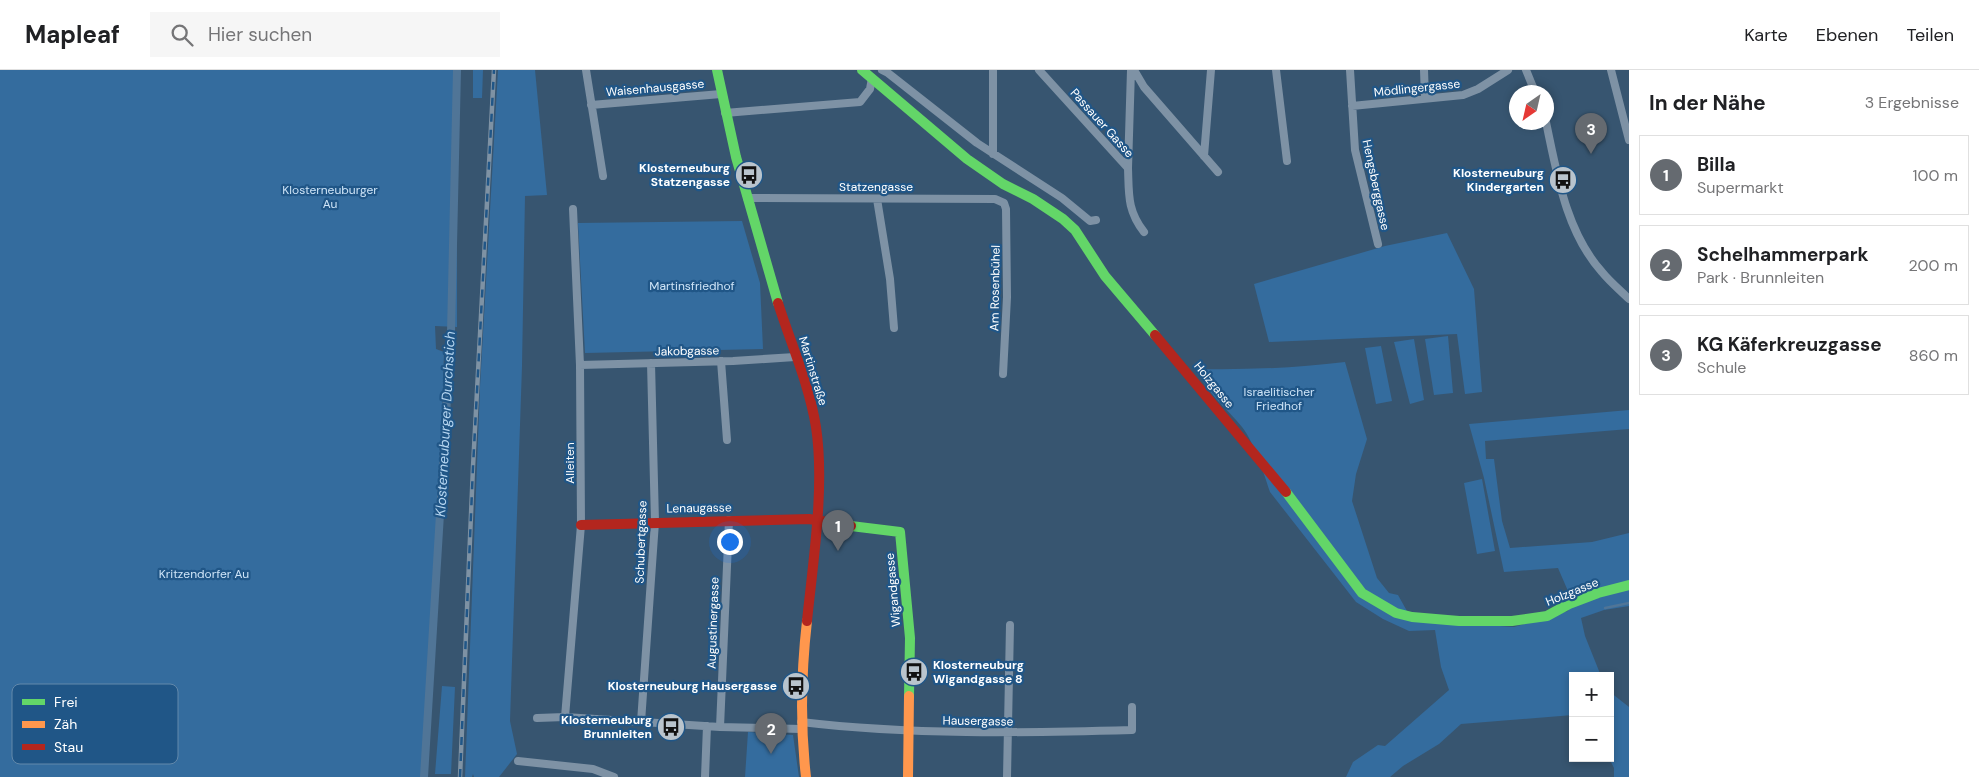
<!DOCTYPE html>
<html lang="de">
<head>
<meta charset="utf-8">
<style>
	body { margin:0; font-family:"DM Sans",sans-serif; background:#f6f6f6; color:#202124 }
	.controls { position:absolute; right:15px; bottom:15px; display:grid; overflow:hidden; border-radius:0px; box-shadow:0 2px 8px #0003 }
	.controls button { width:45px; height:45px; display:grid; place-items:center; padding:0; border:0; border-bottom:1px solid #e0e0e0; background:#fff; color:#202124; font:25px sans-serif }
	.compass { position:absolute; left:1509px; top:15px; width:45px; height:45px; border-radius:50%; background:#fff; box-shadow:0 2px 8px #0003; rotate:214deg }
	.you { position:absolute; left:729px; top:471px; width:18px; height:18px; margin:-12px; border:4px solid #fff; border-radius:50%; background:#1a73e8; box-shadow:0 0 0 8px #1a73e833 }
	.badge { display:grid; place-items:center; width:32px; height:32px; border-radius:50%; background:#656a70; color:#fff; font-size:16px; font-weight:700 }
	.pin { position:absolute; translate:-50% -41px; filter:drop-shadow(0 1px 2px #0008) }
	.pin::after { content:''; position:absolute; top:26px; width:18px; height:15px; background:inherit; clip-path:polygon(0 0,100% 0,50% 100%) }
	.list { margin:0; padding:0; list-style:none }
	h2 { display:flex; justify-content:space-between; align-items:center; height:65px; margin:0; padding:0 20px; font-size:21px }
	h2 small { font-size:16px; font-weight:400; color:#757577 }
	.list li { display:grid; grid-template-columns:32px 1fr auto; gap:15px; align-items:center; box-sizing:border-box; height:80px; margin:0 10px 10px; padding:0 10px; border:1px solid #e0e0e0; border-radius:0px }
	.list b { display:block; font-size:19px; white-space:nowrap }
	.list p { margin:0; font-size:16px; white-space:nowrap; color:#757577 }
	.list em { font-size:16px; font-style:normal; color:#757577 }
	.icon { flex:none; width:28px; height:28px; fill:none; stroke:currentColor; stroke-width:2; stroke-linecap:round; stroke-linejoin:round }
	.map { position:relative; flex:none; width:1629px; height:707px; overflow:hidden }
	header { display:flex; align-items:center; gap:30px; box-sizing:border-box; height:70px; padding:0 25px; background:#fff; border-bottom:1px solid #e0e0e0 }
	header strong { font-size:24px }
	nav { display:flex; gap:28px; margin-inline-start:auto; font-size:18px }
	.search { width:350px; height:45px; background:#f6f6f6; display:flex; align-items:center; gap:12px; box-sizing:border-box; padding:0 18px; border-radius:0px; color:#757577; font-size:19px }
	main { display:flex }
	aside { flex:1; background:#fff }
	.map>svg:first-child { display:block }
	.green { fill:#346c9e }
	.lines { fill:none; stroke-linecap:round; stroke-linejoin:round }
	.stream { stroke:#507597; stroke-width:2.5 }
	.canal { stroke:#507597; stroke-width:8 }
	.street { stroke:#7e92a5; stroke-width:8 }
	.fast { stroke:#63d668; stroke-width:10 }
	.slow { stroke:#ff974d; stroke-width:10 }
	.jam { stroke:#b3261e; stroke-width:10 }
	.rail-casing { stroke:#7e92a4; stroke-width:4.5 }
	.rail { stroke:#205687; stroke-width:2.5; stroke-dasharray:8; stroke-linecap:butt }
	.labels { text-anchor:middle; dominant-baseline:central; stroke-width:4.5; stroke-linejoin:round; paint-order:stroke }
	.street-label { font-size:12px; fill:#fff; stroke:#205687 }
	.poi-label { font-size:12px; font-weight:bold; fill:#fff; stroke:#205687; text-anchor:end }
	.park-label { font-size:12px; fill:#cfe5f8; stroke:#205687 }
	.water-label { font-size:14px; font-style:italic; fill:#b6d6f1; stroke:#205687 }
	.key { fill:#205687; stroke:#6389ab; stroke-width:1 }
	.key-label { font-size:14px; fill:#fff }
</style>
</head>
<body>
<header>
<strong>Mapleaf</strong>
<div class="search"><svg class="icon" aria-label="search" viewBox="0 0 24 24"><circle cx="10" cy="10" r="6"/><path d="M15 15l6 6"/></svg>Hier suchen</div>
<nav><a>Karte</a><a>Ebenen</a><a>Teilen</a></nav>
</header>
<main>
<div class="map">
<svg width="1629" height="707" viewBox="0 0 1629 707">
	<rect width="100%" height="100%" fill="#375570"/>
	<path class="green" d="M0,0H457V257L435,256L436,279L444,282L441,389L424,707H0Z
		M473,0H483L482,28H473Z
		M498,0H535L547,125L525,126L522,296L510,651L517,684L499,707H474L473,704L472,707H465L480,317Z
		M742,151L760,213L763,279L585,283L578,153Z
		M1447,163L1474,219L1482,322L1465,324L1457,264L1269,272L1254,214L1385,176Z
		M1448,266L1453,323L1434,325L1425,269Z
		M1414,269L1424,330L1410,334L1394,272Z
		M1381,276L1392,331L1376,334L1365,278Z
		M1345,292L1367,369L1356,404L1352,431L1377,508L1389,523L1398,525L1412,550L1514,557L1568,541L1571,528L1558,498L1504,502L1484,408L1469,354L1629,340V359L1485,371L1486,389H1494L1502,451L1510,478L1592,472L1629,463V536L1604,540L1581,548L1585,566L1601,606H1573V645L1461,654L1439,674L1403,696L1390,707H1346L1353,692L1378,675L1385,676L1449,620L1441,597L1435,560L1409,561L1383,549L1356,532L1270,422C1264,404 1254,372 1242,357C1227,338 1206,323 1197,299C1247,300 1296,298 1345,292Z
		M1482,409L1495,481L1477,484L1464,413Z
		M442,616L455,617L451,704H435Z
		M1610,622L1629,637V707H1614V698L1609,688Z
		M748,662L793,665L799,707H745Z"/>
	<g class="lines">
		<path class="stream" d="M1605,538L1629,533"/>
		<path class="canal" d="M424,707L451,263L457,0"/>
		<path class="street" d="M586,0L603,106
			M882,0L888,3L977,73L1062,128L1090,151L1096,150
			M1039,0L1128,98C1129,124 1127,140 1144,162
			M1134,0L1144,17L1218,102
			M1276,0L1287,91
			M1350,0L1355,80L1378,174
			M1424,0L1425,28
			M1526,0L1535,22
			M1611,0L1629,70
			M591,35L721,24
			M1352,36L1463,25L1478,19L1508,0
			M725,43L860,32L870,19L872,8
			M1546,52C1557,104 1566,162 1602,202C1610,212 1620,220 1629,229
			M993,84V0
			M1204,86L1211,0
			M1128,98L1131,0
			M747,128L995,129L1004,133L1006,139L1007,227L1003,304
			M877,129L890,209L894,258
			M721,291L727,370
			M580,295L733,291L795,287
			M565,647L581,455L580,295L573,139
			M537,648L565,647L720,657L801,659
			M641,652L655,452L651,293
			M801,652C911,665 1022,663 1132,660V637
			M720,657L729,450
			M518,691L593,699L614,707
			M705,707L707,656
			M1007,707L1010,555"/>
		<path class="fast" d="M717,0L736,87L778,233
			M862,0L967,89L1003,114L1033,129L1063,149L1075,160L1105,206L1155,265
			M1286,422L1362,523L1396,543L1412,547L1459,551H1512L1547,546L1569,534L1598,523L1629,515
			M851,456L900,462L910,568L909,626"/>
		<path class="slow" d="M806,707C800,655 801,604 807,551
			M908,707L909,626"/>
		<path class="jam" d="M778,233C791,274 809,314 816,357C825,416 813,492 807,551
			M1155,265L1286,422
			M581,455L809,449L851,456"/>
		<defs>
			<path id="rail" d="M460,707L473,397L494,0"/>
		</defs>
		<use href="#rail" class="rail-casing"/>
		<use href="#rail" class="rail"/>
	</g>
	<defs>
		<symbol id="bus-disc" viewBox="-11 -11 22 22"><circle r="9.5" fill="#b9c4cd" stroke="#205687"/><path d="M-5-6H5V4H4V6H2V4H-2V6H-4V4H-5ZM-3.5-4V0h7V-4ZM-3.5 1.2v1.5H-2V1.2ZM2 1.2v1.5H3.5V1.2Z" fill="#111"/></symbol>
	</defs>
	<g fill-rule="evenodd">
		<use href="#bus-disc" x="733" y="89" width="32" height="32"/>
		<use href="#bus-disc" x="1547" y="94" width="32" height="32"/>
		<use href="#bus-disc" x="898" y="586" width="32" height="32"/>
		<use href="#bus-disc" x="780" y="600" width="32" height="32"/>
		<use href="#bus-disc" x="655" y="641" width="32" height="32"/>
	</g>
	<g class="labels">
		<g class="street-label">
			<text transform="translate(655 18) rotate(-5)">Waisenhausgasse</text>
			<text transform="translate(1417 18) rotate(-6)">Mödlingergasse</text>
			<text transform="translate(1102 53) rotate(48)">Passauer Gasse</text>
			<text transform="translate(1376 115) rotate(78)">Hengsberggasse</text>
			<text x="876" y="117">Statzengasse</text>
			<text transform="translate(995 218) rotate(-89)">Am Rosenbühel</text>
			<text transform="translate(687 281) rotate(-1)">Jakobgasse</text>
			<text transform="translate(813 301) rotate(73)">Martinstraße</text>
			<text transform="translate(1214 315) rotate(51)">Holzgasse</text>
			<text transform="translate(570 393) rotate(-90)">Alleiten</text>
			<text transform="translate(699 438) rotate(-1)">Lenaugasse</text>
			<text transform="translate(641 472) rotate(-88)">Schubertgasse</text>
			<text transform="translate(893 520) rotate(-95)">Wigandgasse</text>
			<text transform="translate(1572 522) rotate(-22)">Holzgasse</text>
			<text transform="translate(713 553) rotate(-88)">Augustinergasse</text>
			<text transform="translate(978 651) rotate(1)">Hausergasse</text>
		</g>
		<g class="poi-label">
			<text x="730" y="98">Klosterneuburg<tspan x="730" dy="14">Statzengasse</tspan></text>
			<text x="1544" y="103">Klosterneuburg<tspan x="1544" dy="14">Kindergarten</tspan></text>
			<text x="933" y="595" text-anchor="start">Klosterneuburg<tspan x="933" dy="14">Wigandgasse 8</tspan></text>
			<text x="777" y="616">Klosterneuburg Hausergasse</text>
			<text x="652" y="650">Klosterneuburg<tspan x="652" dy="14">Brunnleiten</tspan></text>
		</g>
		<g class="park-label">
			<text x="330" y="120">Klosterneuburger<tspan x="330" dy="14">Au</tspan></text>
			<text x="692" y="216">Martinsfriedhof</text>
			<text x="1279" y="322">Israelitischer<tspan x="1279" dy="14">Friedhof</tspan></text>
			<text x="204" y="504">Kritzendorfer Au</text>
		</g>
		<g class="water-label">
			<text transform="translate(445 354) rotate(-87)">Klosterneuburger Durchstich</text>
		</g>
	</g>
	<rect x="12" y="614" width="166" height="80" rx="8" class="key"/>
	<rect x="22" y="629" width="23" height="6" fill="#63d668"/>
	<rect x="22" y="651" width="23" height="7" fill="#ff974d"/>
	<rect x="22" y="674" width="23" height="6" fill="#b3261e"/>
	<g class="key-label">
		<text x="54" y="637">Frei</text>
		<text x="54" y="659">Zäh</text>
		<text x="54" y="682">Stau</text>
	</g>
</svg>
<div class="controls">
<button>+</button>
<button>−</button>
</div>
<svg class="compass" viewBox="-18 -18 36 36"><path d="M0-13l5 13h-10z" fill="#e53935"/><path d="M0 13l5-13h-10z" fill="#757577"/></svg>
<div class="you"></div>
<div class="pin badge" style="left:838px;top:481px">1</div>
<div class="pin badge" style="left:771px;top:684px">2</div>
<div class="pin badge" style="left:1591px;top:84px">3</div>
</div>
<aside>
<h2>In der Nähe<small>3 Ergebnisse</small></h2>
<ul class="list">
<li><span class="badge">1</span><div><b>Billa</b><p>Supermarkt</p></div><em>100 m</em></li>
<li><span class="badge">2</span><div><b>Schelhammerpark</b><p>Park · Brunnleiten</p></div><em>200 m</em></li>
<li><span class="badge">3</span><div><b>KG Käferkreuzgasse</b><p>Schule</p></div><em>860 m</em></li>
</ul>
</aside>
</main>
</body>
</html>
